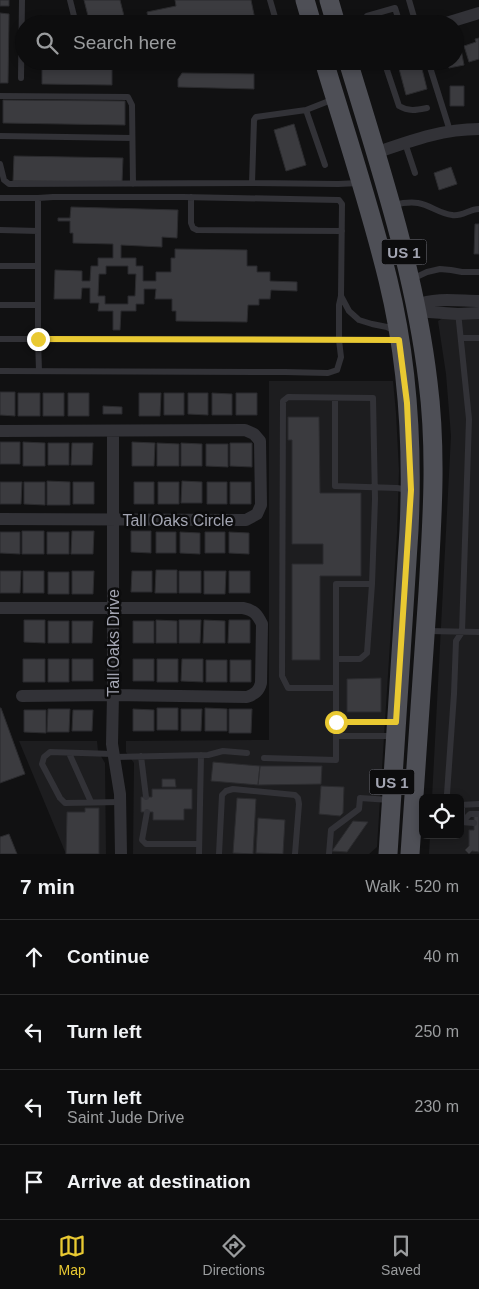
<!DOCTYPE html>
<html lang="en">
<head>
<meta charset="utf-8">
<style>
	body { margin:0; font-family:Helvetica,sans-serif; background:#1b1b1c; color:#f1f3f6 }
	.controls { position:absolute; right:15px; bottom:15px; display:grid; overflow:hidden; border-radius:8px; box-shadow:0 2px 8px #0003 }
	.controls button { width:45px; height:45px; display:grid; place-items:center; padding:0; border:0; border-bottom:1px solid #2d2d2e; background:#0d0d0e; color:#f1f3f6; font:25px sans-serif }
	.stop { position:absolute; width:15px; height:15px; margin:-11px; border:4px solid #e9c932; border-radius:50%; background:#fff }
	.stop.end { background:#e9c932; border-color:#fff; box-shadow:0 1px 5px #0008 }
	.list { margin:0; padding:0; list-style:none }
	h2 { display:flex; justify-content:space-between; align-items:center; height:65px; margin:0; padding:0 20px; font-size:21px }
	h2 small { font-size:16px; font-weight:400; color:#9a9c9e }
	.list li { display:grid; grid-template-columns:32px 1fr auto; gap:15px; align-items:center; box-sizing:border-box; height:75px; padding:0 20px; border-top:1px solid #2d2d2e }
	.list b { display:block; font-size:19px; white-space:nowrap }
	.list p { margin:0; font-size:16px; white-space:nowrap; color:#9a9c9e }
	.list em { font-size:16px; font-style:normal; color:#9a9c9e }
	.icon { flex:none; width:28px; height:28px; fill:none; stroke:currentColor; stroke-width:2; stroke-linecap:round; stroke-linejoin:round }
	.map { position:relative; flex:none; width:479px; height:854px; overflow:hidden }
	.search { position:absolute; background:#0d0d0e; box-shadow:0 2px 8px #0003; left:15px; right:15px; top:15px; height:55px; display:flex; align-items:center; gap:12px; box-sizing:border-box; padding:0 18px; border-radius:28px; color:#9a9c9e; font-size:19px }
	.sheet { height:365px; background:#0d0d0e }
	nav { display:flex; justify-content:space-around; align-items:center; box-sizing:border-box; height:70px; border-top:1px solid #2d2d2e; background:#0d0d0e; font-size:14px; color:#9a9c9e }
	nav a { display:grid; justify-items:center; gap:2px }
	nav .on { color:#e9c932 }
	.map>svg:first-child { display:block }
	.built { fill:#1d1d1f }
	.building { fill:#3b3b3f; stroke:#2b2b2e; fill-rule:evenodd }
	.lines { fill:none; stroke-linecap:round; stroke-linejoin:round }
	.service { stroke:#323237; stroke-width:6 }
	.minor { stroke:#323237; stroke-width:12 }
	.primary { stroke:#4e4f56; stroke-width:19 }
	.route { stroke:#e9c932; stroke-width:6 }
	.labels { text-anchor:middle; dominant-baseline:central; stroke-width:5; stroke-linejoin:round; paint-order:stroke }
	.shield { fill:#0c0c0d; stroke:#767780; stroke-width:1 }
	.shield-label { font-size:15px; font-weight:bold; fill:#a3a5b2 }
	.street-label { font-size:16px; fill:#a3a5b2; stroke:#0c0c0d }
</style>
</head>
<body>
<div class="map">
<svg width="479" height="854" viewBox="0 0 479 854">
	<rect width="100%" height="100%" fill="#111112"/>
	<path class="built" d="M443,318H479V854H429L430,835H460V798H432L451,436L446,374L438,321Z
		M269,381H393L396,413L399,471L397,533L377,847L369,854H133L134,763L126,752V741L269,740Z
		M19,741H97L98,751L105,763L106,854H66Z"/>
	<path class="building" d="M0,0H9V6H0Z
		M84,0H120L124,16L90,24Z
		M175,0H251L256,24H149L147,12L176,6Z
		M0,13L9,14L8,83H0Z
		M479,38V59L469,62L464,46L476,42L475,39Z
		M455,44H460L464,65L449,68L448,64L437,66L436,61H455Z
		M42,61H112V85L42,84Z
		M397,61H404L405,65L409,64L408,61H420L427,89L406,95Z
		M182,73L254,74V89L178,87V79Z
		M450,86H464V106H450Z
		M3,100L125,101V125L3,123Z
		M294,124L306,165L286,171L274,130Z
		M14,156L123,158L122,182L13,181Z
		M451,167L457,184L439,190L434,173Z
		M71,207L178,210L177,238L162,237V247L121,245V258H136V266H143V281H156V272H171V258H175V249L247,250V266H257V272H270V281L297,282V291L271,290L270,299H259V305H248L247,322L176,321V311H172V299H155L156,289H144V304H136V311H121L120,330H113V311H98L99,303H90V288H82L81,299H54L55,270L82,271V281H90L91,266H98V258H113V244L73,243V233H70V221H58V218H70ZM106,266H128V274H136L135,296H128V304H105V296H98L99,274H106Z
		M475,224H479V254H474Z
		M0,392H15V416L0,415Z
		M18,393H40V416H18Z
		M43,393H64V416H43Z
		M68,393H89V416H68Z
		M139,393H161L160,416H139Z
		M164,393H184V415H164Z
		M188,393H208V415L188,414Z
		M212,393L232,394V415H212Z
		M236,393H257V415H236Z
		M103,406L122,407V414H103Z
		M288,417H319L320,493H361V576H320V660H292V564H323V544H292V440H288Z
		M0,442H20V464H0Z
		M23,442L45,443V466H23Z
		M132,442L155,443L154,466H132Z
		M48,443H69V465H48Z
		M72,443H93L92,465H71Z
		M157,443L179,444V466H157Z
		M181,443L202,444V466H181Z
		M230,443H252V467L230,466Z
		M206,444H228V467L206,466Z
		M47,481L70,482V505H47Z
		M182,481L202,482V503H181Z
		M0,482H22L21,504H0Z
		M24,482H45V505L24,504Z
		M73,482H94V504H73Z
		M134,482H154V504H134Z
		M158,482H179V504H158Z
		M207,482H227V504H207Z
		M230,482H251V504H230Z
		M22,531H44V554H22Z
		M72,531H94L93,554H71Z
		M131,531H151V553L131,552Z
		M0,532H20V554L0,553Z
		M47,532H69V554H47Z
		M156,532H176V553H156Z
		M180,532L200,533V554L180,553Z
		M205,532H225V553H205Z
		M229,532L249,533V554L229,553Z
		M156,570H177V593H155Z
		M0,571H21L20,593H0Z
		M23,571H44V593H23Z
		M72,571H94L93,594H72Z
		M132,571H152V592H131Z
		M179,571H201V593H179Z
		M204,571H226L225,594H204Z
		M229,571H250V593H229Z
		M48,572H69V594H48Z
		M24,620H45V643L24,642Z
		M156,620L177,621V643H156Z
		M179,620H201L200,643H179Z
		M204,620L225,621V643H203Z
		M229,620H250V643H228Z
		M48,621H69V643H48Z
		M72,621H93L92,643H72Z
		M133,621H154V643H133Z
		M23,659H45V682H23Z
		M48,659H69V682H48Z
		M72,659H93V681H72Z
		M133,659H154V681H133Z
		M157,659H178V682H157Z
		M182,659H203V682L181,681Z
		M206,660H227V682H206Z
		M230,660H251V682H230Z
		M381,678V712H347V679Z
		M0,708H1L25,774L0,783Z
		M157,708H178V730H157Z
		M205,708L227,709V731H205Z
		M48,709H70L69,732H47Z
		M133,709L154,710V731H133Z
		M181,709H202L201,731H181Z
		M229,709H252L251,733H229Z
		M24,710H46V733L24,732Z
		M73,710H93L92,731H72Z
		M213,762L260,766L258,785L211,781Z
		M260,766H322L321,784L258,785Z
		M162,779H175L176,787H162Z
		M321,786L344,787L343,813L340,816L319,814Z
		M152,789H192V809H184V820H153V812H141V797H152Z
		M237,798L256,799L253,854L233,853Z
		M85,808H99V854H66L67,812H85Z
		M474,816H479V852L472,851L469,854L465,850L469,846V830H474Z
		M258,818L285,820L283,854L256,853Z
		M353,821L368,822L347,852L332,851Z
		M9,834L17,854H0V837Z"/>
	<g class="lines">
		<path class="service" d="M70,0L76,24
			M270,0L277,24
			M409,0L416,24
			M367,16L395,8L400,24
			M384,61L399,106C409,112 417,110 427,108
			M428,61L450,131
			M21,78L22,0
			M0,96L128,97L132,105L133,184
			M306,110L325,165
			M0,136L132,138
			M405,143L415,173
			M0,164L4,180L9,184L252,183L338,184L359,183
			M252,183L254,120L256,117L306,110L334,99
			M191,197V223L193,228L197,230L342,231
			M0,198H38V339L397,340
			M38,198L53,197H183L339,200L342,204L341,296L349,311L359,320L372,324L387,327L395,331
			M394,205C402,203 410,202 418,203C430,205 440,214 452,215C462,217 469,209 479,209
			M0,230L38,231
			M0,266H38
			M412,279L427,272L440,269L451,270L462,272H479
			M0,305H38
			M461,338H479
			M0,339H38L39,371
			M0,371L285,372L328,373L337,370L341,357L339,340V305L341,296
			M335,398V486L397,488L408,490
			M428,631L479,632
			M335,688H288L282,676L283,401L288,397L373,398L375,499L372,584L367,653L360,659H336
			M336,722H395
			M336,736H394
			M69,753L91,802
			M113,754L50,752L44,757L42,764L60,798L65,803L120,802
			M141,756L146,797
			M114,757L208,755L223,751L247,753
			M264,758L336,760V584H372
			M449,798L447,794L454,694L456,641L462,632L469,419L458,312
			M460,805L479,804
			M462,805V822
			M147,812L142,840L146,844H199
			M461,822L474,823
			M462,822L470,814H479
			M199,854L201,755
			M219,854L222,795L226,791L233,789L295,795L298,798L299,804L295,854
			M329,854L331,830L359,809L360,798L390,800"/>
		<path class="minor" d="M443,24L479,13
			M375,153C410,141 442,129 479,129
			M417,305L425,311L429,312L458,314L479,313
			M417,305C435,297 460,301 479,301
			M0,431L245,430L254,434L260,441L261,505L257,514L246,520L0,519
			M113,431V695L112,744L120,794L121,854
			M0,608H243C254,610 257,614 262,624L261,683C259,691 255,694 247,697L113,695L22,696"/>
		<path class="primary" d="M305,0L312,24
			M329,0L336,24
			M324,61C346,134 370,206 388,280C408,362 413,446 409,530L388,854
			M348,61C380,167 415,272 428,382C437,452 432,522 428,592C422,679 416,767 410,854"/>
	</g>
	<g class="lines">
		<path class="route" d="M38,339L399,340L407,403L411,490L396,722H336"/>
	</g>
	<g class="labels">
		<g class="shield">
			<rect x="381.5" y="239.5" width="45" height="25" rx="4"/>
			<rect x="369.5" y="769.5" width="45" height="25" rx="4"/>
		</g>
		<g class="shield-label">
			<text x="404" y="252">US 1</text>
			<text x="392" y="782">US 1</text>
		</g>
		<g class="street-label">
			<text x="178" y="520">Tall Oaks Circle</text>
			<text transform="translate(113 643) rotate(-90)">Tall Oaks Drive</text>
		</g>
	</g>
</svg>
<div class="controls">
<button><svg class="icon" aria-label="locate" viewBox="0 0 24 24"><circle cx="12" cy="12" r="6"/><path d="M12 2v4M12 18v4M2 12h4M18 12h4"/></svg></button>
</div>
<div class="stop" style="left:336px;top:722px"></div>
<div class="stop end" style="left:38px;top:339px"></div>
<div class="search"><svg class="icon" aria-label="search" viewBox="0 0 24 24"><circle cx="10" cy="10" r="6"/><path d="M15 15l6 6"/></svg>Search here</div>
</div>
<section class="sheet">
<h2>7 min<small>Walk · 520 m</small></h2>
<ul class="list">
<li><svg class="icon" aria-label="ahead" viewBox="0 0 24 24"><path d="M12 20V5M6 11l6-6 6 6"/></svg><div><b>Continue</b></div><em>40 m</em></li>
<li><svg class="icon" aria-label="left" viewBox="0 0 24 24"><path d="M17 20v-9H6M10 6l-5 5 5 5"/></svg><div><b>Turn left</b></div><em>250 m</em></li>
<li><svg class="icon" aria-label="left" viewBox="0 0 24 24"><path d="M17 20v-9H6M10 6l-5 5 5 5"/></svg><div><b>Turn left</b><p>Saint Jude Drive</p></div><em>230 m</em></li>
<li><svg class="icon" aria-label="arrive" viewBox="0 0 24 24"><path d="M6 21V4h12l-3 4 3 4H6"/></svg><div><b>Arrive at destination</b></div></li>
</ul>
</section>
<nav>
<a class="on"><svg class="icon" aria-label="map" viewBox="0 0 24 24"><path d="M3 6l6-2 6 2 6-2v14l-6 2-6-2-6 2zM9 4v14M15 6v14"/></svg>Map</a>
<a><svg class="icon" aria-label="directions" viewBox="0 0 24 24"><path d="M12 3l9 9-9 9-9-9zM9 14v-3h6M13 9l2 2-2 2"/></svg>Directions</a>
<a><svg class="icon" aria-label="saved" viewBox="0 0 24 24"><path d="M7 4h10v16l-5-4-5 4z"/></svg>Saved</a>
</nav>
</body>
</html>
